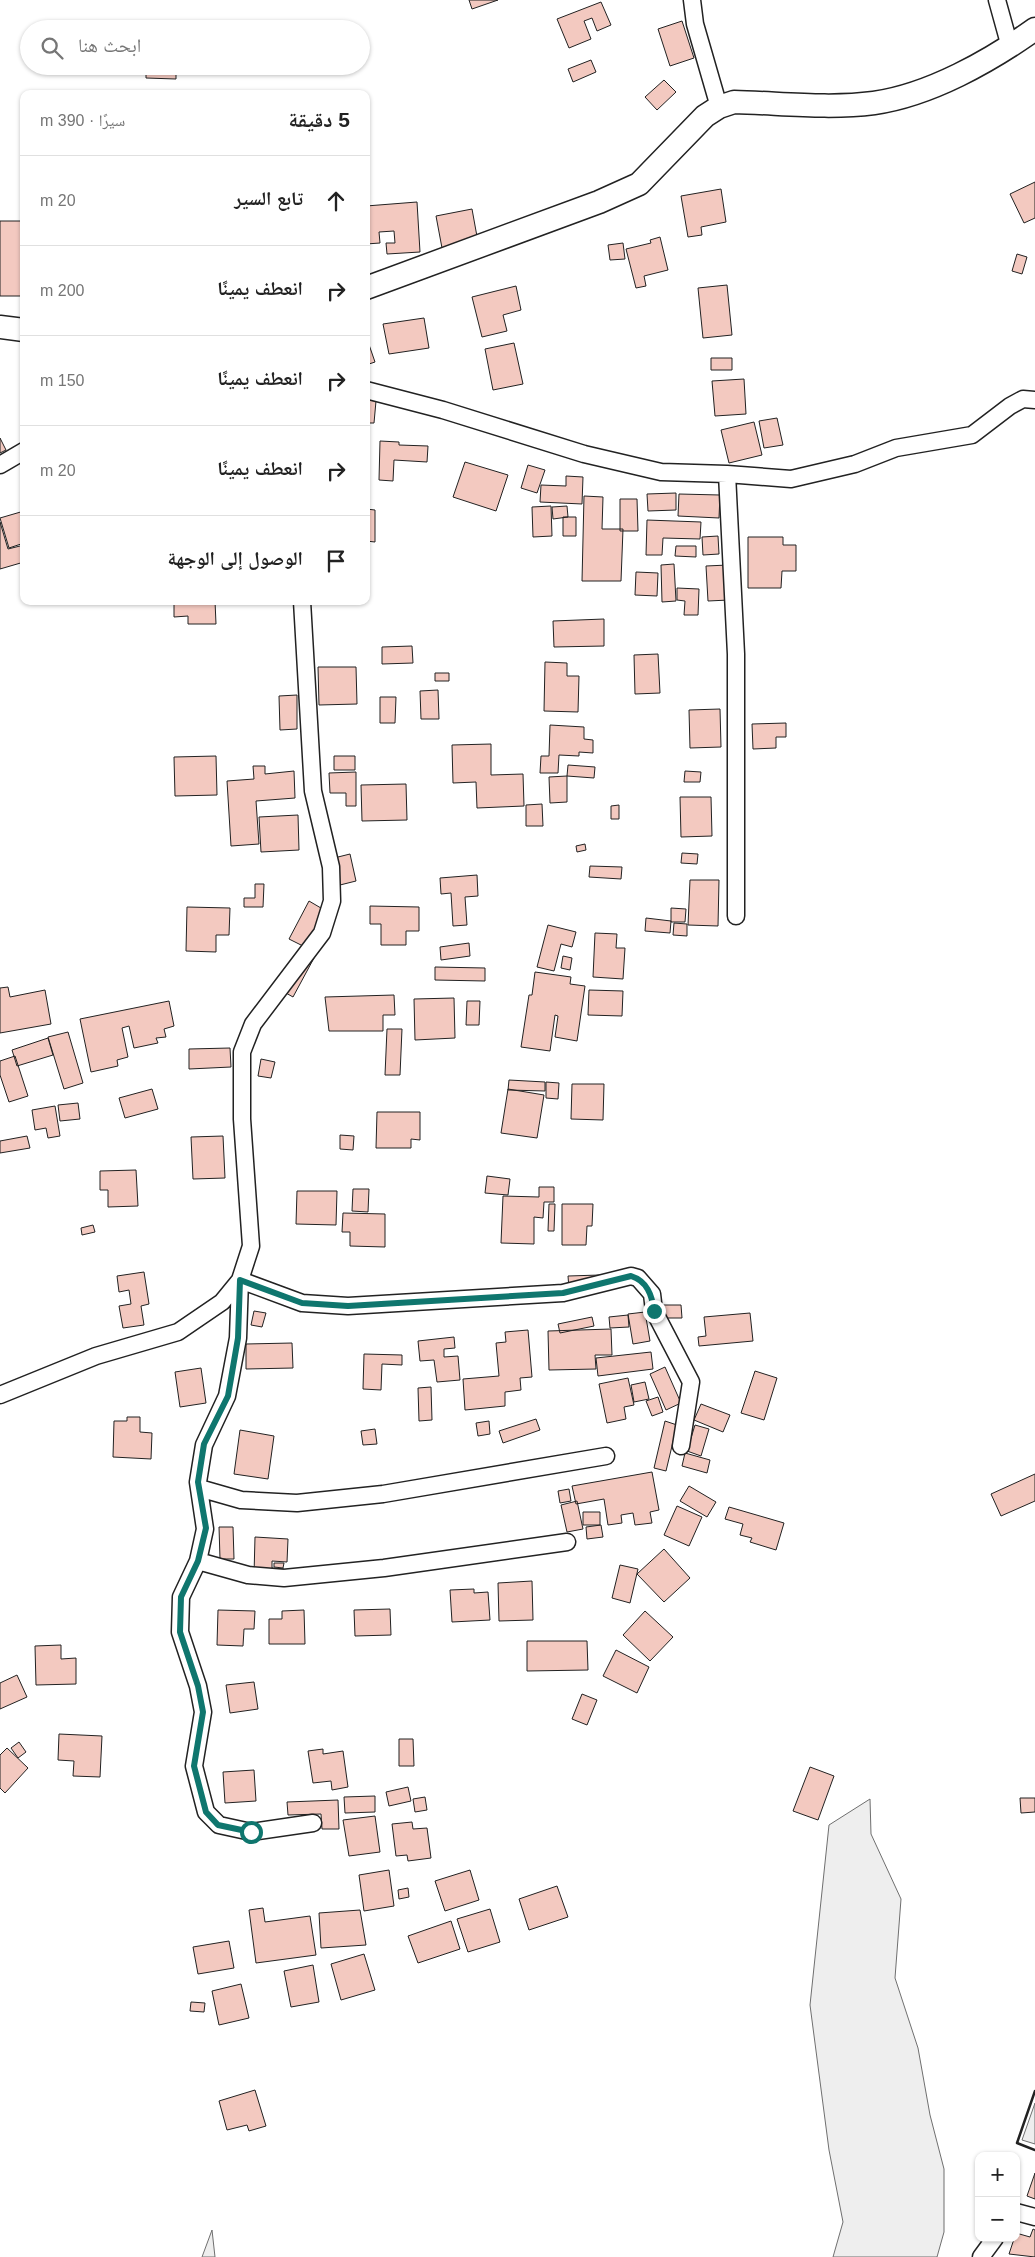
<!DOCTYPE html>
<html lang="ar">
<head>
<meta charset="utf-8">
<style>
	body { margin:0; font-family:Helvetica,"Noto Naskh Arabic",sans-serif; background:#f6f6f6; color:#222; direction:rtl }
	.controls { position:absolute; right:15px; bottom:15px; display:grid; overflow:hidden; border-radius:10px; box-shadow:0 1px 4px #0004 }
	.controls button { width:45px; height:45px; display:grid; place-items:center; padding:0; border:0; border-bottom:1px solid #e0e0e0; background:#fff; color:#222; font:25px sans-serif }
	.stop { position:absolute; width:15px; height:15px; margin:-11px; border:4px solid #0f766e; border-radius:50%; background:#fff }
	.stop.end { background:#0f766e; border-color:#fff; box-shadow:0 1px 5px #0008 }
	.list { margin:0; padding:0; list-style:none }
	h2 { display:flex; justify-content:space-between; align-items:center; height:65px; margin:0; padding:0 20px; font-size:21px }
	h2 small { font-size:16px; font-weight:400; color:#767676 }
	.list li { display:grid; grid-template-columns:32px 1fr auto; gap:15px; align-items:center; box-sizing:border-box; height:90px; padding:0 20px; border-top:1px solid #e0e0e0 }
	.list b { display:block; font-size:19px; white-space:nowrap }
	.list em { font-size:16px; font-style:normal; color:#767676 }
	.icon { flex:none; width:28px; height:28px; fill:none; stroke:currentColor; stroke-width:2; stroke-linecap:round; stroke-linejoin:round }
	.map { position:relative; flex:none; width:1035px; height:2257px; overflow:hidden; direction:ltr }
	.search { position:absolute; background:#fff; box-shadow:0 1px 4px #0004; left:20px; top:20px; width:350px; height:55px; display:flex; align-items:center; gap:12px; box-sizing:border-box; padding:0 18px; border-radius:28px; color:#767676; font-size:19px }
	.panel { position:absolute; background:#fff; box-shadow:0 1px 4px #0004; left:20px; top:90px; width:350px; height:515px; border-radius:10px; direction:rtl }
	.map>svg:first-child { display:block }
	.green { fill:#eee; stroke:#6f6f6f }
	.building { fill:#f3c9c0; stroke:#222 }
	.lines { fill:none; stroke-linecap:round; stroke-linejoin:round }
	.minor-casing { stroke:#222; stroke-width:19 }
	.secondary-casing { stroke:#222; stroke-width:25 }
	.minor { stroke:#fff; stroke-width:16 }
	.secondary { stroke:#fff; stroke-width:22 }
	.wall { stroke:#222; stroke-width:2.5 }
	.route { stroke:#0f766e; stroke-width:6 }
</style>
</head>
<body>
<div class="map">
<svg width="1035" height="2257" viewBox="0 0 1035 2257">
	<rect width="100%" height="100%" fill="#fff"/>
	<path class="green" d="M870,1799L871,1834L901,1899L895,1978L918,2048L930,2115L944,2169V2232L937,2257H833L843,2222L829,2150L810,2005L829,1825Z
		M1035,2103V2144L1022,2140Z
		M212,2230L215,2257H202Z"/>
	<path class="building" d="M469,0H498L472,9Z
		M601,2L611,25L597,31L592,18L584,21L591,39L569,48L557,19Z
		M682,21L694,58L670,66L658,29Z
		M591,60L596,72L573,82L568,69Z
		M146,66H176V79L146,78Z
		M664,80L676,92L657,110L645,97Z
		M1035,182V218L1024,223L1010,194Z
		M721,189L726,222L701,227L702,235L688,237L681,196Z
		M417,202L420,252L387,254L386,243H395L394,231L379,232L380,243L366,244V206Z
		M472,209L478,242L442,248L436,216Z
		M0,221H21L22,296H0Z
		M660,237L668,270L644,276L646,286L636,288L626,249L651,243L650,240Z
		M623,243L625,259L610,260L608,245Z
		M1017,254L1027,257L1022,274L1012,271Z
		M727,285L732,335L703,338L698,288Z
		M516,286L521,310L503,315L507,331L482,337L472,297Z
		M424,318L429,348L389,354L383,324Z
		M366,336L375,362L366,365Z
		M514,343L523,384L493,390L485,349Z
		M711,358H732V370H711Z
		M744,379L746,414L715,416L712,381Z
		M366,400L376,401L374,423H366Z
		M777,418L783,445L764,448L759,421Z
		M754,422L762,455L729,463L721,430Z
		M0,438L6,450L0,453Z
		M380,441L399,442V445L428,446L427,462L394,460L393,481L379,480Z
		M465,462L508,475L496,511L453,497Z
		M528,465L545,470L537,493L521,488Z
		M566,476L583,477L582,504L540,502L541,485L566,486Z
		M676,493V510L648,511L647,494Z
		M679,494L720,495L719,518L678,516Z
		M584,496L603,497L602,529H623L621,581H582Z
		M620,499H637L638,531H620Z
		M551,506L552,536L533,537L532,507Z
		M567,506L568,517L553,519L552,507Z
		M366,509L375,510V542L366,541Z
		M24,511V543L9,548L0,518Z
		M563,517H576V536H563Z
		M647,520L701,522L700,539L663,538L662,555H646Z
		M0,522L8,549L24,545V562L0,569Z
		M718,536L719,554L703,555L702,537Z
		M748,537H783V545H796V571H782L781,588H748Z
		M676,546H696V557L675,556Z
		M674,564L676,601L662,602L661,565Z
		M728,565L729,600L708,601L706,566Z
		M636,572L658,573L657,596L635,595Z
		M677,588L699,589L698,615H684L685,601L677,600Z
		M174,601H215L216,624H188V616L174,617Z
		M604,619V646L554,647L553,621Z
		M412,646L413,663L382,664V647Z
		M658,654L660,693L635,694L634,655Z
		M545,662L567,663V676H579L578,712L544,711Z
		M318,667H356L357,704L319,705Z
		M435,673H449V681H435Z
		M438,690L439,719H421L420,691Z
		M297,695V729L280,730L279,696Z
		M380,697H396L395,723H380Z
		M720,709L721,747L690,748L689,710Z
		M786,723V737H776V748L753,749L752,724Z
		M550,725L584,727V739L593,740V753L579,752V756L559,755L558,773H540L541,756H549Z
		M491,744V775L523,774L524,806L477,808L476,782L453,783L452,745Z
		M216,756L217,795L175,796L174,757Z
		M334,756H355V770H334Z
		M568,765L595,767L594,778L567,776Z
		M253,766H265V774L294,771L295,798L256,801L259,844L231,846L227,781L254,779Z
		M685,771L701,772L700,782H684Z
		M356,772V806H346V793H330L329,773Z
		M567,776V802L550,803L549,777Z
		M406,784L407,820L362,821L361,785Z
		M680,797H711L712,836L681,837Z
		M542,804L543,826H526V805Z
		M619,805V819H611V806Z
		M298,815L299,850L261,852L259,817Z
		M585,844L586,850L577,852L576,846Z
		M682,853L698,854L697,864L681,863Z
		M350,854L356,881L340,885L334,858Z
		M590,866L622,867L621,879L589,877Z
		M477,875L478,896L465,897L467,925L453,926L451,893L441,894L440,878Z
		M690,880H719L718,926L688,925Z
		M255,884H264L263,907H244V898H255Z
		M309,901L326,911L303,952L314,958L293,997L279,989L303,946L289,939Z
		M370,906L419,907V931H406V945H381V924H370Z
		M187,907L230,908L229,935H216V952L186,951Z
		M671,908L686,909L685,922H671Z
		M646,918L671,921L670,933L645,931Z
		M674,923L687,924V936L673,935Z
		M548,925L576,932L572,947L561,944L554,971L537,967Z
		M595,933L617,934L616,948H625L623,979L593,977Z
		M469,943L470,956L441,960L440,947Z
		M563,956L572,958L570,970L561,968Z
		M435,967L485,968V981L435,980Z
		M535,972L571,977L570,984L585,986L577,1041L555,1037L558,1016L555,1015L550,1051L521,1047L529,995H532Z
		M8,987L10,997L45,990L51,1024L0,1033V988Z
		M589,990L623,991L622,1016L588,1015Z
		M394,995L395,1015H383V1031H329L325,997Z
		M454,998L455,1038L415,1040L414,999Z
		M169,1001L174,1026L164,1029L166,1037L156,1038L158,1043L134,1048L129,1026L122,1028L128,1057L117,1060L118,1066L91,1072L80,1019Z
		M467,1001H480L479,1025H466Z
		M387,1029H402L400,1075H385Z
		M68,1032L83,1083L64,1089L48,1037Z
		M48,1038L53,1055L17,1066L12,1050Z
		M230,1048L231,1067L189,1069V1049Z
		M15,1056L28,1096L9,1102L0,1075V1061Z
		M261,1059L275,1062L271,1078L258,1076Z
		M509,1080L545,1082V1091L508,1090Z
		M546,1082L559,1083L558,1099L546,1098Z
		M572,1084H604L603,1120L571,1119Z
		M152,1089L158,1109L125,1118L119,1098Z
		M508,1089L544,1095L537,1138L501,1133Z
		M78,1103L80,1119L60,1121L58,1105Z
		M55,1106L60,1136L48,1138L46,1128L35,1130L32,1110Z
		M377,1112H420V1140L411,1139V1148H376Z
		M340,1135L354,1136L353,1150L340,1149Z
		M27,1136L30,1148L0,1153V1141Z
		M223,1136L225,1178L193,1179L191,1137Z
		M136,1170L138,1206L108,1207V1190H100V1171Z
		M487,1176L510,1179L508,1195L485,1193Z
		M539,1187H554V1202H544L543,1218L534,1217V1244L501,1243L503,1196L539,1197Z
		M353,1189H369L368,1212L352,1211Z
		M297,1191H337L336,1225L296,1224Z
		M549,1204H555L554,1231H548Z
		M562,1204H593L592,1226H587L586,1245H562Z
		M343,1213L385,1214V1247L350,1246V1232H342Z
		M93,1225L95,1232L82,1235L81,1228Z
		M144,1272L149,1304L141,1306L144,1325L123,1328L119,1306L131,1304L129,1290L119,1292L117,1276Z
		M600,1275V1288L569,1289L568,1276Z
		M660,1305H681L682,1318H660Z
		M254,1311L266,1313L262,1327L251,1325Z
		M645,1312L650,1341L633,1344L628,1314Z
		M750,1313L753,1341L699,1346L698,1337L706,1336L704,1317Z
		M628,1315L629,1327L610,1328L609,1317Z
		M592,1317L594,1326L560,1333L558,1324Z
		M611,1329L612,1355H595L596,1369L549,1370L548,1331Z
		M528,1330L532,1377L520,1378L521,1390L505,1392V1406L465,1410L463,1379L499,1376L496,1343L506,1342L505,1332Z
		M454,1337L455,1348L444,1349V1357L458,1356L460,1380L437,1382L434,1360L420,1361L418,1341Z
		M292,1343L293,1368L246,1369V1344Z
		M651,1352L653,1369L598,1376L596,1358Z
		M364,1354L402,1355V1365L382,1364L381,1390L363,1389Z
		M665,1367L681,1403L666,1410L650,1374Z
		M201,1368L206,1403L180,1407L175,1372Z
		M755,1371L777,1378L764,1420L741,1413Z
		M628,1378L634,1405L624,1407L626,1419L607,1423L599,1384Z
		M645,1382L649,1399L634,1402L631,1385Z
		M431,1387L432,1420L419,1421L418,1388Z
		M658,1397L663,1412L652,1416L646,1401Z
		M701,1404L730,1415L723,1432L694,1420Z
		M127,1417H140V1432L152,1433L151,1459L113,1457L114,1421H127Z
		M536,1419L540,1430L503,1443L499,1431Z
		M489,1421L490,1434L478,1436L476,1423Z
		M665,1421L677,1425L666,1471L654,1468Z
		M695,1425L709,1429L701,1456L687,1451Z
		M375,1429L377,1444L363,1445L361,1431Z
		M240,1430L274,1436L268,1479L234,1474Z
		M685,1453L710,1460L707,1473L682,1466Z
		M652,1472L659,1510L650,1512L652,1523L635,1525L633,1513L621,1515L622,1523L608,1525L604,1499L576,1504L572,1486Z
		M1035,1474V1501L1001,1516L991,1494Z
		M689,1486L716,1502L707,1517L680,1501Z
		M569,1489L571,1501L560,1503L558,1491Z
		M577,1501L583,1529L567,1532L561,1505Z
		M677,1506L702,1517L689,1546L664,1535Z
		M729,1507L784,1523L776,1550L750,1542L752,1538L740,1535L743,1524L725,1519Z
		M583,1512H600V1525H583Z
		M601,1525L603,1537L587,1539L586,1527Z
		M219,1527H233L234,1559H220Z
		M255,1537L288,1539L287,1562L272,1561V1568L284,1569V1576L254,1575Z
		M664,1549L690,1578L664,1602L637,1574Z
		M274,1563H284L283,1568L274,1567Z
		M620,1565L638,1569L630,1603L612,1598Z
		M532,1581L533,1620L499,1621L498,1583Z
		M474,1589V1593L488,1592L490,1620L452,1622L450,1590Z
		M390,1609L391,1635L355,1636L354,1610Z
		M218,1610L255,1611L254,1629H244L243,1646L217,1645Z
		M304,1610L305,1644H269V1619H282V1611Z
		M645,1611L673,1637L650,1661L623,1635Z
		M527,1641H587L588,1670L527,1671Z
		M61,1645V1659L76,1658V1684L36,1685L35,1646Z
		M616,1650L649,1667L637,1693L603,1676Z
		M17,1675L27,1697L0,1709V1683Z
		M254,1682L258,1709L230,1713L226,1685Z
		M582,1694L597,1700L587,1725L572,1719Z
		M59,1734L102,1736L100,1777L73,1776L74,1761L58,1760Z
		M399,1739H413L414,1766H399Z
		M19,1742L26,1752L18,1758L11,1748Z
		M7,1748L28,1768L5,1793L0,1788V1755Z
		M323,1749V1754L343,1751L348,1787L332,1790L331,1781L313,1783L308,1751Z
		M810,1767L834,1776L818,1820L793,1811Z
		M254,1770L256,1801L225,1803L223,1772Z
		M408,1787L411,1801L389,1806L386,1792Z
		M375,1796V1812L345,1813L344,1797Z
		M425,1797L427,1810L415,1812L413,1799Z
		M1020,1798H1035V1812L1021,1813Z
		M338,1800L339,1829H322L321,1814L288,1815L287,1802Z
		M375,1816L380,1852L349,1856L343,1820Z
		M412,1822L413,1829L427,1828L431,1858L408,1861L407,1855L396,1856L392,1824Z
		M389,1870L394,1906L364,1911L359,1875Z
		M470,1870L479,1900L445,1911L435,1881Z
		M557,1886L568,1917L529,1930L519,1899Z
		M408,1888L409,1897L399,1899L398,1890Z
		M263,1908L265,1922L310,1916L316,1955L256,1963L249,1910Z
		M490,1909L500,1942L468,1952L457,1919Z
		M360,1910L366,1945L321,1948L319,1913Z
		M451,1921L460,1949L418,1963L408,1936Z
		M229,1941L234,1968L198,1974L193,1947Z
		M364,1954L375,1990L341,2000L331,1964Z
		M313,1965L319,2002L291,2007L284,1971Z
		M241,1984L249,2018L219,2025L212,1991Z
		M191,2002L205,2003L204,2012L190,2011Z
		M255,2090L266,2126L249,2131L247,2125L227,2130L219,2101Z
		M1035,2173V2199L1027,2196Z
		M1033,2229L1035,2230V2257L1009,2254L1016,2233L1030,2237Z"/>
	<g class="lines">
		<defs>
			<path id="minor" d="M692,0L695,24L719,107
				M997,0L1010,47
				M366,390L443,410L584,454L661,472L727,474L791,479L855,464L896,448L972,435L1010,406L1023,399L1035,400
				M0,465L24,451
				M727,474L736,654V916
				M0,1395L96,1356L178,1332L222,1302L240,1280L251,1246L242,1119V1052L253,1024L322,933L332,901L331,867L313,791L302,601
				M199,1488L241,1500L297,1503L383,1494L606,1456
				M198,1561L248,1575L284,1578L384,1568L567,1542
				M313,1823L251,1832L219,1825L206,1812L194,1766L203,1712L198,1686L180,1632L181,1597L198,1561L205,1529L198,1482L204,1445L227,1396L238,1338L240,1280L302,1303L348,1306L563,1293L631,1276L638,1278L652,1294L654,1311L691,1382L681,1446
				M1016,2212L1035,2217
				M981,2257L995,2238"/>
			<path id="secondary" d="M366,288L599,202L639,184L705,116L719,107L734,102C780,103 828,109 874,103C930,95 990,61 1035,29
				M0,327L24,330"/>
		</defs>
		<use href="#minor" class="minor-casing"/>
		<use href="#secondary" class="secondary-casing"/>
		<use href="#minor" class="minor"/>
		<use href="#secondary" class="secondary"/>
		<path class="wall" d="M1035,2091L1017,2143L1035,2150"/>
	</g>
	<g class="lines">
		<path class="route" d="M251,1832L218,1825L206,1812L194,1766L203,1712L198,1686L180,1632L181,1597L198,1561L206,1528L198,1482L204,1444L228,1396L238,1338L240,1280L302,1303L348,1306L563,1293L631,1276C647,1281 652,1295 654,1311"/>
	</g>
</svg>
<div class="controls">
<button>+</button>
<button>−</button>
</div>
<div class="stop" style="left:251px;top:1832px"></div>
<div class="stop end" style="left:654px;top:1311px"></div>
<div class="search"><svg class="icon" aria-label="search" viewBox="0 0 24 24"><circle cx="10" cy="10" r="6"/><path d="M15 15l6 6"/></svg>ابحث هنا</div>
<section class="panel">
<h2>5 دقيقة<small>سيرًا · 390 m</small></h2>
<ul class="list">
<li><svg class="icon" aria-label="ahead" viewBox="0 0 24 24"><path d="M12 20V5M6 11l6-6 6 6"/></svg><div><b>تابع السير</b></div><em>20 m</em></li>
<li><svg class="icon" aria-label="right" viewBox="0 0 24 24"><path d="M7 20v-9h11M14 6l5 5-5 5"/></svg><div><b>انعطف يمينًا</b></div><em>200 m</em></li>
<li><svg class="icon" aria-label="right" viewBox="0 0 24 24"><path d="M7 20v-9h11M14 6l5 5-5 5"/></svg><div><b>انعطف يمينًا</b></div><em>150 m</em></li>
<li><svg class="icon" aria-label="right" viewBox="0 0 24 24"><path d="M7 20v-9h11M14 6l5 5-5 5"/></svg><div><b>انعطف يمينًا</b></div><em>20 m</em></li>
<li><svg class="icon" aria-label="arrive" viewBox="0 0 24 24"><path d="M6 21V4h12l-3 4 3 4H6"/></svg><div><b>الوصول إلى الوجهة</b></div></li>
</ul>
</section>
</div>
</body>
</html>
